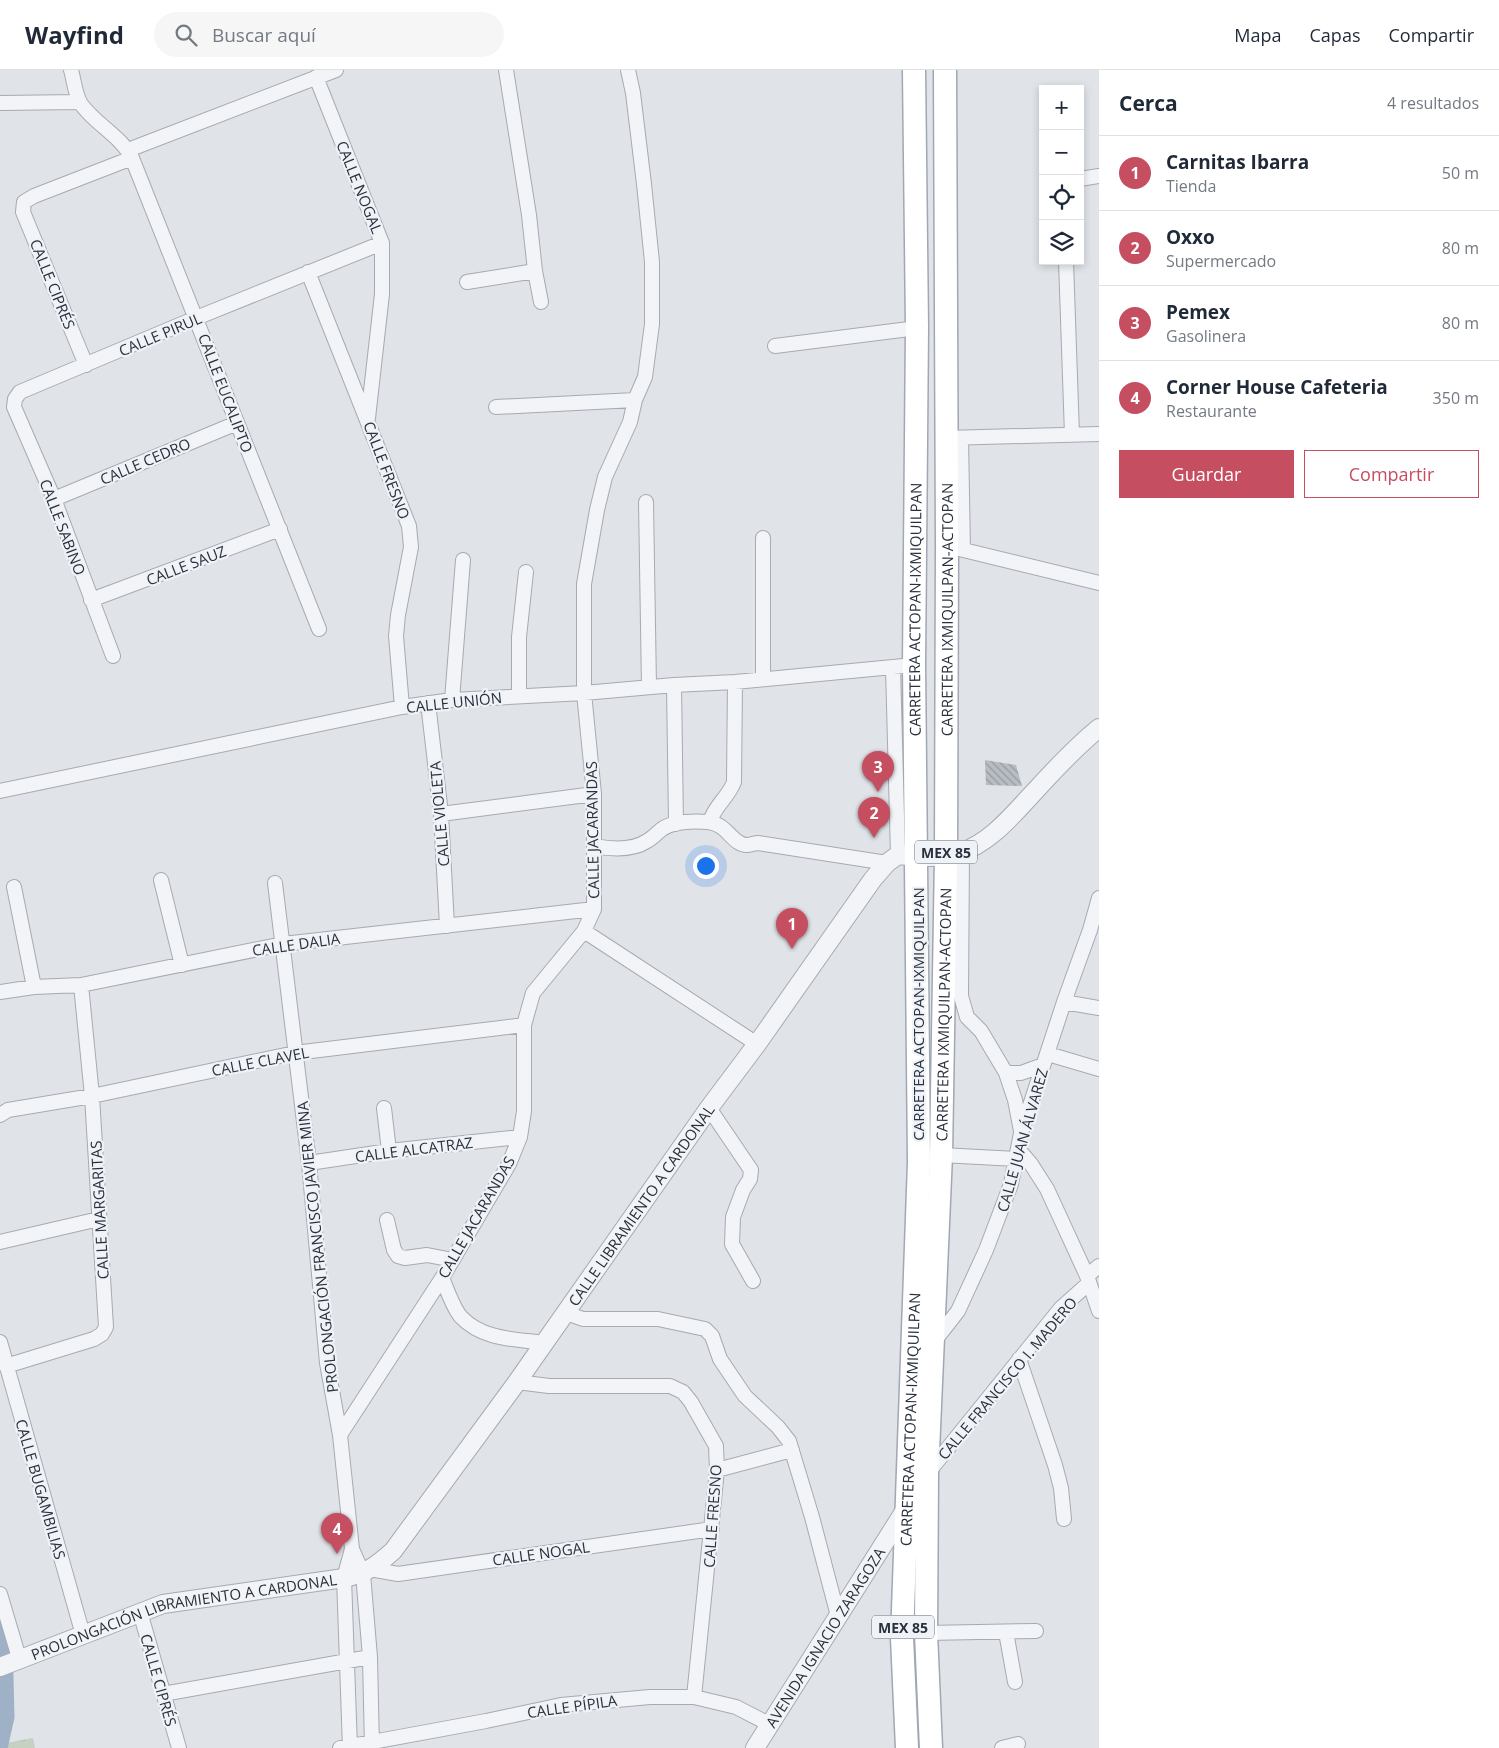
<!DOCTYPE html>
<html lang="es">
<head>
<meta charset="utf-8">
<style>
	body { margin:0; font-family:"Open Sans",sans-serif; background:#f6f6f7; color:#1f2937 }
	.controls { position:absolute; right:15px; top:15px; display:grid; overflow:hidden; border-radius:0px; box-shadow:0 2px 8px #0003 }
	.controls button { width:45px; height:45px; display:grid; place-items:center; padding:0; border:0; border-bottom:1px solid #e0e1e3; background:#fff; color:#1f2937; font:25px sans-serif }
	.you { position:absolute; left:705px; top:795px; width:18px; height:18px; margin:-12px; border:4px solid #fff; border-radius:50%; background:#1a73e8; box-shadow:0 0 0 8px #1a73e833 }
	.badge { display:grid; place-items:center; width:32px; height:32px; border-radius:50%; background:#c54e61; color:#fff; font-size:16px; font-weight:700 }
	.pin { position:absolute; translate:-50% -41px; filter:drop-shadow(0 1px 2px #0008) }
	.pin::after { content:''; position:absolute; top:26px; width:18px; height:15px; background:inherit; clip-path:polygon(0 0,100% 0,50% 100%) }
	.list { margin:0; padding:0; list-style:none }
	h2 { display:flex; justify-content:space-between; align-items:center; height:65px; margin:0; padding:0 20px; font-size:21px }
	h2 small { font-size:16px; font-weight:400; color:#747a83 }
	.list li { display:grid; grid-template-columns:32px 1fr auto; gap:15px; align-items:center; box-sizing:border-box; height:75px; padding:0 20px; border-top:1px solid #e0e1e3 }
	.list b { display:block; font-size:19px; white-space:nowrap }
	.list p { margin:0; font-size:16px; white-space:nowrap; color:#747a83 }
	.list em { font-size:16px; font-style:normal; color:#747a83 }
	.actions { display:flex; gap:10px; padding:15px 20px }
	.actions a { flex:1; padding:11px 0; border:1px solid #c54e61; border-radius:0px; text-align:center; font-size:18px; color:#c54e61 }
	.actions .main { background:#c54e61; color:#fff }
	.icon { flex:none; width:28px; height:28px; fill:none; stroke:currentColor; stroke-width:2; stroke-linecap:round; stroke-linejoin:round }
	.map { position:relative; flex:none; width:1099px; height:1678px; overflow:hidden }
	header { display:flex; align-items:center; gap:30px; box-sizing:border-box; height:70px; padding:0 25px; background:#fff; border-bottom:1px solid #e0e1e3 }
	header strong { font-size:24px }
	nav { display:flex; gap:28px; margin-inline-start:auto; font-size:18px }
	.search { width:350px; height:45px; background:#f6f6f7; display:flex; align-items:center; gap:12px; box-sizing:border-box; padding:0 18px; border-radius:28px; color:#747a83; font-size:19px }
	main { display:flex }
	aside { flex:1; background:#fff }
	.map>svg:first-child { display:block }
	.grass { fill:url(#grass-tufts) }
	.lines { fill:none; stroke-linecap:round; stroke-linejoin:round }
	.canal { stroke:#9eb1c6; stroke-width:15 }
	.building { fill:url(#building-back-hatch) }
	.minor-casing { stroke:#a6aab2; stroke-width:16 }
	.tertiary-casing { stroke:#a6aab2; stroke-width:20 }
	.primary-casing { stroke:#a0a8b3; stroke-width:25 }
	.minor { stroke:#f3f4f7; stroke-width:14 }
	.tertiary { stroke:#f3f4f7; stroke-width:18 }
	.primary { stroke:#fff; stroke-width:22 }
	.labels { text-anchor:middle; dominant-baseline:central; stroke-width:4.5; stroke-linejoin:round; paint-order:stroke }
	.shield { fill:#eff2f6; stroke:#656b75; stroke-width:1 }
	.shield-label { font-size:14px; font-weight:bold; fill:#2a313e }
	.street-label { font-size:15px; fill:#2a313e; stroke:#eff2f6 }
</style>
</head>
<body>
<header>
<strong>Wayfind</strong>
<div class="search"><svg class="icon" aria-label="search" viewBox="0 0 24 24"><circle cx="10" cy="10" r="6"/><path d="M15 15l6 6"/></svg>Buscar aquí</div>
<nav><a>Mapa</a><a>Capas</a><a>Compartir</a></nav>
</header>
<main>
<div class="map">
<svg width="1099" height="1678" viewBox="0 0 1099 1678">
	<defs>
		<pattern id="grass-tufts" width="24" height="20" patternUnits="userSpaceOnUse" patternTransform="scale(1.25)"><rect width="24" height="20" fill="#c6d1c2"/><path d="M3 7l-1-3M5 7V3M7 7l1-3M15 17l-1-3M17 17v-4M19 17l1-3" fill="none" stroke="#aab4a8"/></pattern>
		<pattern id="building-back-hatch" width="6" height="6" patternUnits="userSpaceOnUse" patternTransform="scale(1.25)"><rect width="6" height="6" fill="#b8bdc4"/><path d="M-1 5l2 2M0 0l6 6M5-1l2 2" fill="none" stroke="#969aa1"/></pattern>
	</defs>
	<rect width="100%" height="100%" fill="#e0e3e8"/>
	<path class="grass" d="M33,1668L35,1678H0L1,1674Z"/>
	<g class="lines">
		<path class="canal" d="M0,1551L5,1568L7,1647L0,1678"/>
	</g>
	<path class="building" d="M985,690L1016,695L1022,716L986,715Z"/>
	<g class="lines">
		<defs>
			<path id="minor" d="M71,0C74,10 75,25 81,34C95,54 121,66 132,88L319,559
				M506,0L529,145L535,201L541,232
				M316,7L382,173V224L368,348
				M0,33L80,32
				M128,80L336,0
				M1080,109L1099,106
				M1066,191L1072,365
				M308,202L409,456L411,477L398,545L396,566L402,637
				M467,212L535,201
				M775,276L917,258
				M86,295L23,142L24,132L34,126L132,88
				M496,337L635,330
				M946,368L1099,364
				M961,368L963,480
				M54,429L237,353
				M646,432L649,617
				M763,468V608
				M947,476L1099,513
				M91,530L280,459
				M113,586L54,429L14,337L15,329L20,322L196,248L382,173
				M893,597L898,785
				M674,615L676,754
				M519,625V567L526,502
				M452,630L463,490
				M428,633L441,744L447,856
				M0,721L402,637L452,630L584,623L674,615L735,612L914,595
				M441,744L594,724
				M710,752C714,736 728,728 734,712L735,612
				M594,776C610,779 632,781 647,771C653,768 657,763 662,759C674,751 694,751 708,752C728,754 732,775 747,775C750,775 755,773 758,773L887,793
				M962,782L961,926L967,947L981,961L1006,1003L1015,1030L1021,1061
				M161,810L182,895
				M275,813L309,1093L327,1293L340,1365L352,1479L363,1504L370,1587L372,1678
				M14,817L34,917
				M584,861L757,974
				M0,922L34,917L81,915L283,874L594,839
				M1064,932L1099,938
				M1048,984L1099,999
				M1006,1003H1021L1043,995
				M384,1038L389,1081
				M709,1038L751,1100L750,1109L743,1120L733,1147L732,1174L753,1211
				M0,1045L8,1040L92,1026L295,983L524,955
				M1019,1080L1031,1094L1047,1119L1087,1206L1099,1241
				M941,1085L1017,1089
				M309,1093L389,1081L520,1067
				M387,1150L394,1180L398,1186L405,1188L427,1185L453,1190
				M0,1172L99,1149
				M1087,1206L1099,1196
				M442,1208C447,1219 453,1238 461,1247C483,1270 515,1269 545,1273
				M566,1243L583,1249H658L705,1259L712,1266L720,1289L745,1326L778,1357L789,1371L812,1447L838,1546
				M0,1272L83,1565
				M933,1273L958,1241L986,1180L1011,1114L1021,1063L1064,932L1090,860L1099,828
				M1019,1289L1055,1395L1061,1418L1064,1449
				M6,1296L94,1269L102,1264L106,1257L92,1026L81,915
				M517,1312L549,1316H670L683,1322L691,1332L716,1376L717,1400L694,1627
				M340,1365L442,1208L509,1094L520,1067L524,1041V955L533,923L584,861L594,839V724L584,623V514L597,440L605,407L630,352L635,330L645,307L652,254V192L644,114L633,23L628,0
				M717,1400L792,1380
				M927,1404L1061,1238L1089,1213
				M370,1499L398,1504L712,1459
				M0,1524L19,1588
				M140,1542L179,1678
				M1006,1562L1015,1612
				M926,1563L1036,1561
				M163,1624L370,1587
				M340,1678L486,1651L561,1635L650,1627H694L736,1637L769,1654
				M350,1678L344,1508L352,1479
				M1002,1678L1018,1674"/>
			<g id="tertiary">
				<path id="s1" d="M0,1597L163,1534L344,1508C367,1503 376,1496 393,1481L517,1312L709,1038L757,974L873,809L887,793L898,785C919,787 940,789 959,783C991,773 1014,743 1036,720C1056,698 1076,677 1099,658"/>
				<path id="s2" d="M755,1678L907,1437"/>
			</g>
			<g id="primary">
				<path id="s3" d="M907,1678L902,1568L919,1092L914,595L917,258L914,0"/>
				<path id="s4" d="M931,1678L926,1563L927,1404L941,1085L946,786L947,476L945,0"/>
			</g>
		</defs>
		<use href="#minor" class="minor-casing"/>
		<use href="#tertiary" class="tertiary-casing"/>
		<use href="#primary" class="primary-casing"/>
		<use href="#minor" class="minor"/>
		<use href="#tertiary" class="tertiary"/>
		<use href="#primary" class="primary"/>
	</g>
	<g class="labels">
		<g class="shield">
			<rect x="915" y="770.5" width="62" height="23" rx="4"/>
			<rect x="872" y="1545.5" width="62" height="23" rx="4"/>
		</g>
		<g class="shield-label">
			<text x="946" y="782">MEX 85</text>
			<text x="903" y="1557">MEX 85</text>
		</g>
		<g class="street-label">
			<text transform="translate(360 117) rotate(68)">CALLE NOGAL</text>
			<text transform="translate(53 214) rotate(68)">CALLE CIPRÉS</text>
			<text transform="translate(160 264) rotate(-23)">CALLE PIRUL</text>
			<text transform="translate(226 323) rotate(69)">CALLE EUCALIPTO</text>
			<text transform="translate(145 391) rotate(-23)">CALLE CEDRO</text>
			<text transform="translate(387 400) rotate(69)">CALLE FRESNO</text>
			<text transform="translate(63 457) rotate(69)">CALLE SABINO</text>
			<text transform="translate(186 495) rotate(-21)">CALLE SAUZ</text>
			<text stroke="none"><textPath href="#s3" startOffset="1139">CARRETERA ACTOPAN-IXMIQUILPAN</textPath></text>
			<text stroke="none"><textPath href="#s4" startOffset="1139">CARRETERA IXMIQUILPAN-ACTOPAN</textPath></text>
			<text transform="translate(454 632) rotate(-6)">CALLE UNIÓN</text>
			<text transform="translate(439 744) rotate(-95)">CALLE VIOLETA</text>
			<text transform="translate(592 760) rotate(-91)">CALLE JACARANDAS</text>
			<text transform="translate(296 874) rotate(-8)">CALLE DALIA</text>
			<text transform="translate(918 944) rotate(-90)">CARRETERA ACTOPAN-IXMIQUILPAN</text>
			<text stroke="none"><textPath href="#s4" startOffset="734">CARRETERA IXMIQUILPAN-ACTOPAN</textPath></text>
			<text transform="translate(260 991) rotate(-11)">CALLE CLAVEL</text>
			<text transform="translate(1022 1070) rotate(-74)">CALLE JUAN ÁLVAREZ</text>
			<text transform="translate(414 1079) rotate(-7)">CALLE ALCATRAZ</text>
			<text stroke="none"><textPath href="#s1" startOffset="840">CALLE LIBRAMIENTO A CARDONAL</textPath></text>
			<text transform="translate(99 1140) rotate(-93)">CALLE MARGARITAS</text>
			<text transform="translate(476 1147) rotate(-60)">CALLE JACARANDAS</text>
			<text transform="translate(317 1177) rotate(-96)">PROLONGACIÓN FRANCISCO JAVIER MINA</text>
			<text transform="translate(1007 1308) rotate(-50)">CALLE FRANCISCO I. MADERO</text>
			<text stroke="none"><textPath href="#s3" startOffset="329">CARRETERA ACTOPAN-IXMIQUILPAN</textPath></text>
			<text transform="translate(41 1419) rotate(74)">CALLE BUGAMBILIAS</text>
			<text transform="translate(712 1446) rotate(-86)">CALLE FRESNO</text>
			<text transform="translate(541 1483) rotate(-8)">CALLE NOGAL</text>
			<text stroke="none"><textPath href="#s1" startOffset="192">PROLONGACIÓN LIBRAMIENTO A CARDONAL</textPath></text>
			<text stroke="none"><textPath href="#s2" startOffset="131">AVENIDA IGNACIO ZARAGOZA</textPath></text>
			<text transform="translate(159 1610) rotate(74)">CALLE CIPRÉS</text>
			<text transform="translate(572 1636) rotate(-8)">CALLE PÍPILA</text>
		</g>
	</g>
</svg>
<div class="controls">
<button>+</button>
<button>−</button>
<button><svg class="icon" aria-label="locate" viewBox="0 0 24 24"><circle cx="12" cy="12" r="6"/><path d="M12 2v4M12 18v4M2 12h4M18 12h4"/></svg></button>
<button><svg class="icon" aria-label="layers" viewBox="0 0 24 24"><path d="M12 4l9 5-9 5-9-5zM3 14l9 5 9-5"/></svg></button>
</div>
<div class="you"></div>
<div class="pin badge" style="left:792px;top:879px">1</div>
<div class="pin badge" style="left:874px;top:768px">2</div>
<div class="pin badge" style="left:878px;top:722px">3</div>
<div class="pin badge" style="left:337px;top:1484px">4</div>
</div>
<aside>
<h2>Cerca<small>4 resultados</small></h2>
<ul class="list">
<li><span class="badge">1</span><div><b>Carnitas Ibarra</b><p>Tienda</p></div><em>50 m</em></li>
<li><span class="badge">2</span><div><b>Oxxo</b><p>Supermercado</p></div><em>80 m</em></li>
<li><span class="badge">3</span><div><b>Pemex</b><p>Gasolinera</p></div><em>80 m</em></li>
<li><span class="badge">4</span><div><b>Corner House Cafeteria</b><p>Restaurante</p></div><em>350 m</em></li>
</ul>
<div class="actions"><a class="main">Guardar</a><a>Compartir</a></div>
</aside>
</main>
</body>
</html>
